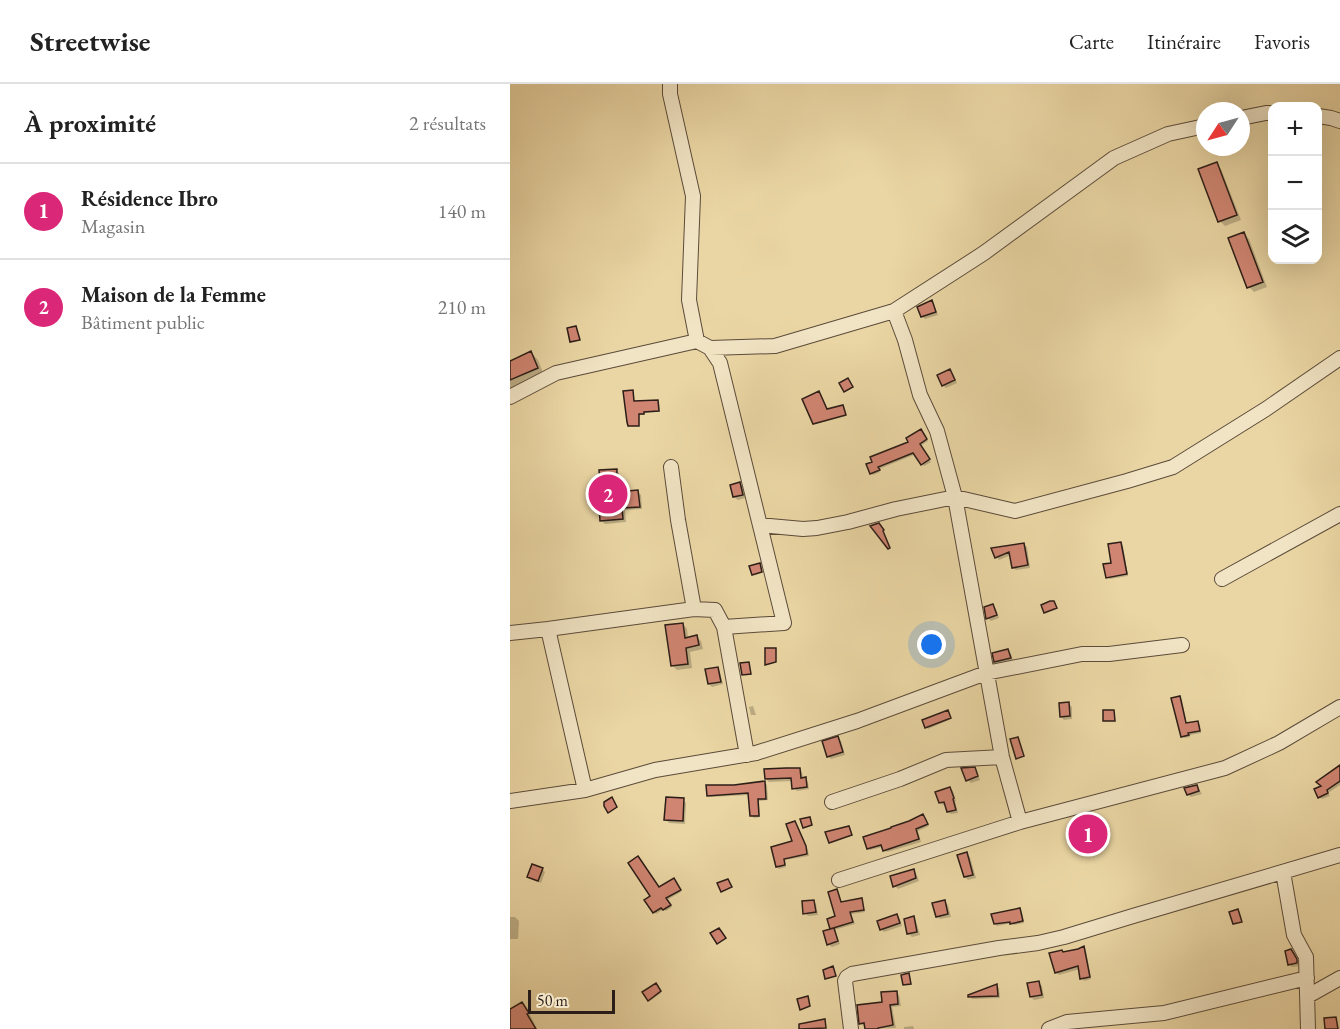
<!DOCTYPE html>
<html lang="fr">
<head>
<meta charset="utf-8">
<style>
	body { margin:0; font-family:"EB Garamond",serif; background:#f6f6f6; color:#222 }
	.controls { position:absolute; right:18px; top:18px; display:grid; overflow:hidden; border-radius:12px; box-shadow:0 6px 24px #0002 }
	.controls button { width:54px; height:54px; display:grid; place-items:center; padding:0; border:0; border-bottom:2px solid #e0e0e0; background:#fff; color:#222; font:30px sans-serif }
	.compass { position:absolute; left:686px; top:18px; width:54px; height:54px; border-radius:50%; background:#fff; box-shadow:0 6px 24px #0002; rotate:234deg }
	.scale { position:absolute; left:18px; bottom:15px; width:87px; box-sizing:border-box; padding-left:6px; border:3px solid #2b1d17; border-top:0; font-size:16px; line-height:21px; white-space:nowrap; color:#2b1d17; -webkit-text-stroke:4px #f1e4c4; paint-order:stroke }
	.you { position:absolute; left:422px; top:561px; width:21px; height:21px; margin:-15px; border:4px solid #fff; border-radius:50%; background:#1a73e8; box-shadow:0 0 0 9px #1a73e833 }
	.badge { display:grid; place-items:center; width:39px; height:39px; border-radius:50%; background:#db2777; color:#fff; font-size:20px; font-weight:700 }
	.pin { position:absolute; translate:-50% -50%; border:3px solid #fff; box-shadow:0 2px 6px #0006 }
	.list { margin:0; padding:0; list-style:none }
	h2 { display:flex; justify-content:space-between; align-items:center; height:78px; margin:0; padding:0 24px; font-size:26px }
	h2 small { font-size:20px; font-weight:400; color:#767676 }
	.list li { display:grid; grid-template-columns:39px 1fr auto; gap:18px; align-items:center; box-sizing:border-box; height:96px; padding:0 24px; border-top:2px solid #e0e0e0 }
	.list b { display:block; font-size:22px; white-space:nowrap }
	.list p { margin:0; font-size:20px; white-space:nowrap; color:#767676 }
	.list em { font-size:20px; font-style:normal; color:#767676 }
	.icon { flex:none; width:33px; height:33px; fill:none; stroke:currentColor; stroke-width:2; stroke-linecap:round; stroke-linejoin:round }
	.map { position:relative; flex:none; width:830px; height:945px; overflow:hidden }
	header { display:flex; align-items:center; gap:36px; box-sizing:border-box; height:84px; padding:0 30px; background:#fff; border-bottom:2px solid #e0e0e0 }
	header strong { font-size:28px }
	nav { display:flex; gap:33px; margin-inline-start:auto; font-size:21px }
	main { display:flex }
	aside { flex:1; background:#fff }
	.map>svg:first-child { display:block }
	.shadow { fill:#0003 }
	.building { fill:#d08572; stroke:#2b1d17; stroke-width:1.5 }
	.lines { fill:none; stroke-linecap:round; stroke-linejoin:round }
	.street-casing { stroke:#5b4b3a; stroke-width:16 }
	.street { stroke:#f1e4c4; stroke-width:14 }
</style>
</head>
<body>
<header>
<strong>Streetwise</strong>
<nav><a>Carte</a><a>Itinéraire</a><a>Favoris</a></nav>
</header>
<main>
<aside>
<h2>À proximité<small>2 résultats</small></h2>
<ul class="list">
<li><span class="badge">1</span><div><b>Résidence Ibro</b><p>Magasin</p></div><em>140 m</em></li>
<li><span class="badge">2</span><div><b>Maison de la Femme</b><p>Bâtiment public</p></div><em>210 m</em></li>
</ul>
</aside>
<div class="map">
<svg width="830" height="945" viewBox="0 0 830 945">
	<rect width="100%" height="100%" fill="#ead6a4"/>
	<filter id="stains"><feTurbulence type="fractalNoise" baseFrequency=".00333" numOctaves="4"/><feColorMatrix values="0 0 0 0 .2 0 0 0 0 .09 0 0 0 0 .02 0 0 0 .5 -.17"/></filter>
	<radialGradient id="worn" r=".72"><stop offset=".6" stop-color="#630" stop-opacity="0"/><stop offset="1" stop-color="#630" stop-opacity=".3"/></radialGradient>
	<path class="shadow" d="M706,80L711,85L731,136L715,142L710,137Z
		M734,150L739,155L757,203L744,208L739,203Z
		M421,218L424,221L428,231L415,235L412,232Z
		M21,269L28,276L34,291L0,305V278Z
		M440,286L443,290L447,299L436,304L433,301Z
		M122,308L124,318L148,317L149,318L150,327L134,329V331H129V342H120L119,341Z
		M333,322L336,332L305,340L304,339L317,326Z
		M412,348L418,357L410,362L421,378L414,382L406,370L369,385L370,388L363,391L361,389L364,379L400,358Z
		M106,386L109,389V409L128,408L131,411L132,425L115,426L116,438L95,440L92,437V408Z
		M230,400L233,403L235,414L228,416L224,413Z
		M610,459L613,462L618,492L600,495L597,493Z
		M514,461L517,463L520,484L506,486L503,483L501,471L489,476L487,473Z
		M483,522L486,525L489,534L481,537L478,534Z
		M173,540L177,545L178,555L187,553L191,557L193,565L180,568L182,584L167,586L162,581Z
		M498,567L501,570L503,577L488,581L485,578Z
		M207,585L210,588L213,600L202,603L199,600Z
		M670,614L672,616L677,641L688,639L690,641L691,649L680,651V653L675,654L672,652Z
		M559,620L562,623V635L554,636L551,633Z
		M243,622L246,631H241L239,623Z
		M439,629L441,635L418,645L414,637Z
		M328,654L331,657L335,671L321,675L318,672Z
		M289,685L292,688L293,695H295L298,698L299,705L287,707L284,704L283,697L259,698L256,695Z
		M464,685L467,688L470,696L461,699L458,696Z
		M830,685V701L818,709L820,712L812,715L809,713L813,702Z
		M255,699L257,701L258,716L249,717L250,733L244,734L242,732L240,711L200,713L198,711Z
		M687,702L692,710L681,713L678,710Z
		M440,704L443,707L446,717H445L448,729L441,730L438,728L436,720L433,721L430,719Z
		M173,716L176,719L175,740L159,739L156,736Z
		M415,734L419,742L408,747L411,758L377,768L373,763L360,766L358,764Z
		M285,739L298,766L299,772L275,776L276,783L269,785L267,783L283,758Z
		M457,770L460,773L466,794L458,796L455,793Z
		M32,785L35,788L31,799L22,795L19,792Z
		M403,786L406,789L409,797L388,805L385,802Z
		M166,798L171,808L157,816L162,823L156,827L154,825L146,830L136,817L150,804Z
		M327,807L329,809L332,819L351,816L353,818L355,828L341,830L345,840L324,846L326,849L330,860L322,863L318,860L323,846L321,844L327,833Z
		M303,817L306,820L308,831L298,832L295,829Z
		M435,818L438,821L441,833L430,835L427,832Z
		M510,826L512,828L514,839L504,841L502,839L487,842L485,840Z
		M387,832L390,835L392,842L374,848L371,845Z
		M0,833H5L9,837L8,855H0Z
		M403,834L406,837L410,851L402,853L399,850Z
		M574,864L576,867L581,895L574,897L572,894L570,885L549,891L546,888L554,870Z
		M781,867L784,870L790,882L782,883L779,880Z
		M529,899L532,902L534,914L524,916L521,913Z
		M146,901L151,909L140,917L134,908Z
		M487,902L489,904L490,914L462,915L460,912Z
		M386,908L389,911L391,922L382,923L386,944L357,945L356,942H354L351,939Z
		M12,920L17,925L27,945H0V927Z
		M403,942L404,945H394V943Z"/>
	<path class="building" d="M707,78L727,131L708,138L688,85Z
		M734,148L753,198L737,204L718,154Z
		M422,216L426,228L411,233L407,223Z
		M66,242L70,256L60,258L57,244Z
		M21,267L28,284L0,296V277Z
		M440,285L445,296L432,302L427,291Z
		M338,294L343,303L334,308L329,299Z
		M123,306L124,317L148,316L149,327L134,328V330H129V342H118L117,338L113,307Z
		M309,307L317,325L333,321L336,331L303,340L292,315Z
		M411,345L417,355L410,360L420,375L411,381L403,369L368,383L370,386L360,390L356,380L362,378L360,373L398,358L396,354Z
		M107,385L106,408L128,406L130,423L112,424L113,435L90,437L88,407H91L89,386Z
		M230,398L233,411L223,413L220,401Z
		M369,439L374,446L373,447L380,464L378,465L360,442Z
		M611,458L617,490L596,494L593,480L601,479L598,460Z
		M514,459L518,481L502,484L499,468L485,474L481,464Z
		M250,479L252,488L242,491L239,482Z
		M540,517H544L547,524L534,529L531,521Z
		M483,520L487,531L476,535L474,523Z
		M173,539L175,554L187,551L189,561L176,564L178,580L161,582L155,541Z
		M255,564H266V578L255,581Z
		M498,565L501,574L484,578L482,569Z
		M239,578L241,590L232,591L230,579Z
		M208,583L211,598L198,600L195,585Z
		M670,612L676,639L688,637L690,647L678,649L679,651L671,653L661,614Z
		M559,618L560,632L550,633L549,619Z
		M438,626L441,634L415,644L412,636Z
		M593,626H604L605,637H593Z
		M328,652L333,668L317,673L312,657Z
		M508,653L514,672L506,675L500,655Z
		M830,681V697L817,706L818,709L808,714L804,705L811,702L806,698Z
		M465,683L468,692L456,697L451,684Z
		M276,684H290L291,694L296,693L297,703L282,705L281,694L255,695L254,685Z
		M255,697L256,715H248L249,732H240L238,709L197,712L196,701H224Z
		M687,701L689,707L677,711L674,704Z
		M440,703L444,714L443,715L446,726L437,728L434,718L429,719L425,708Z
		M102,713L107,723L98,729L94,722V718Z
		M156,713L174,714L173,737L154,736Z
		M413,730L418,740L406,745L409,755L373,767L371,761L357,765L353,753L381,744V743L399,737Z
		M300,733L302,741L293,744L290,735Z
		M285,737L296,762L297,770L274,775L275,781L266,783L261,763L282,757L276,740Z
		M339,742L342,751L319,759L315,748Z
		M457,768L463,791L454,793L447,771Z
		M128,772L149,803L164,794L171,806L156,814L161,821L153,826L151,824L143,829L134,816L140,812L118,779Z
		M22,780L33,784L28,797L17,793Z
		M404,785L406,794L383,803L380,792Z
		M218,795L222,803L211,808L207,799Z
		M327,805L331,818L352,814L354,826L340,828L343,838L320,845L317,835L325,832L318,808Z
		M304,816L306,828L293,830L292,817Z
		M435,816L438,830L426,833L422,819Z
		M510,824L513,837L500,840V838L484,840L481,830Z
		M728,825L732,838L723,840L719,828Z
		M387,830L390,839L370,846L367,837Z
		M404,832L407,848L397,850L394,835Z
		M209,844L216,854L207,860L200,849Z
		M324,844L328,857L317,861L313,847Z
		M574,862L580,893L570,895L568,882L545,889L539,869L552,866L553,868L568,865Z
		M781,865L787,875V879L778,881L775,867Z
		M323,882L326,892L315,895L313,886Z
		M399,889L401,900L393,901L391,891Z
		M529,897L532,911L520,913L517,899Z
		M146,899L151,907L138,917L132,908Z
		M487,900L488,912L458,913V911Z
		M387,907L388,920L380,921L383,941L368,944V945H355L354,939L349,940L347,921L372,918L371,908Z
		M298,912L300,922L290,926L287,915Z
		M12,918L19,929L17,930L26,945H0V925Z
		M826,933L828,945H815L814,934Z
		M315,935L316,944L289,945V940Z"/>
	<g class="lines">
		<defs>
			<path id="street" d="M160,0V10L183,112L179,216L187,257
				M808,32L821,34L830,37
				M731,34L756,29H762
				M384,227L395,256L410,311L427,347L445,413L492,673L510,738
				M200,264L265,262L384,227L474,169L604,74L658,50L695,42
				M0,313L46,289L187,257L200,264L210,279L274,539L214,543
				M161,383L168,436L184,525
				M250,441L293,445L307,444L338,438L386,425L445,413L505,427L617,397L663,383L756,325L830,274
				M712,495L830,430
				M38,545L75,706
				M0,549L38,545L184,525L205,526L214,543L237,671
				M0,717L75,706L145,686L246,669L347,637L476,589L572,570H599L672,561
				M322,718L390,695L436,676L492,673
				M773,788L784,851L796,873L798,945
				M329,796L510,738L715,684L769,659L830,623
				M798,912L830,894
				M341,945L335,897L337,893L342,890L489,864L528,859L554,853L623,832L830,771
				M539,945L557,938L654,929L797,894"/>
		</defs>
		<use href="#street" class="street-casing"/>
		<use href="#street" class="street"/>
	</g>
	<rect width="100%" height="100%" filter="url(#stains)"/>
	<rect width="100%" height="100%" fill="url(#worn)"/>
</svg>
<div class="controls">
<button>+</button>
<button>−</button>
<button><svg class="icon" aria-label="layers" viewBox="0 0 24 24"><path d="M12 4l9 5-9 5-9-5zM3 14l9 5 9-5"/></svg></button>
</div>
<svg class="compass" viewBox="-18 -18 36 36"><path d="M0-13l5 13h-10z" fill="#e53935"/><path d="M0 13l5-13h-10z" fill="#767676"/></svg>
<div class="scale">50 m</div>
<div class="you"></div>
<div class="pin badge" style="left:578px;top:750px">1</div>
<div class="pin badge" style="left:98px;top:410px">2</div>
</div>
</main>
</body>
</html>
